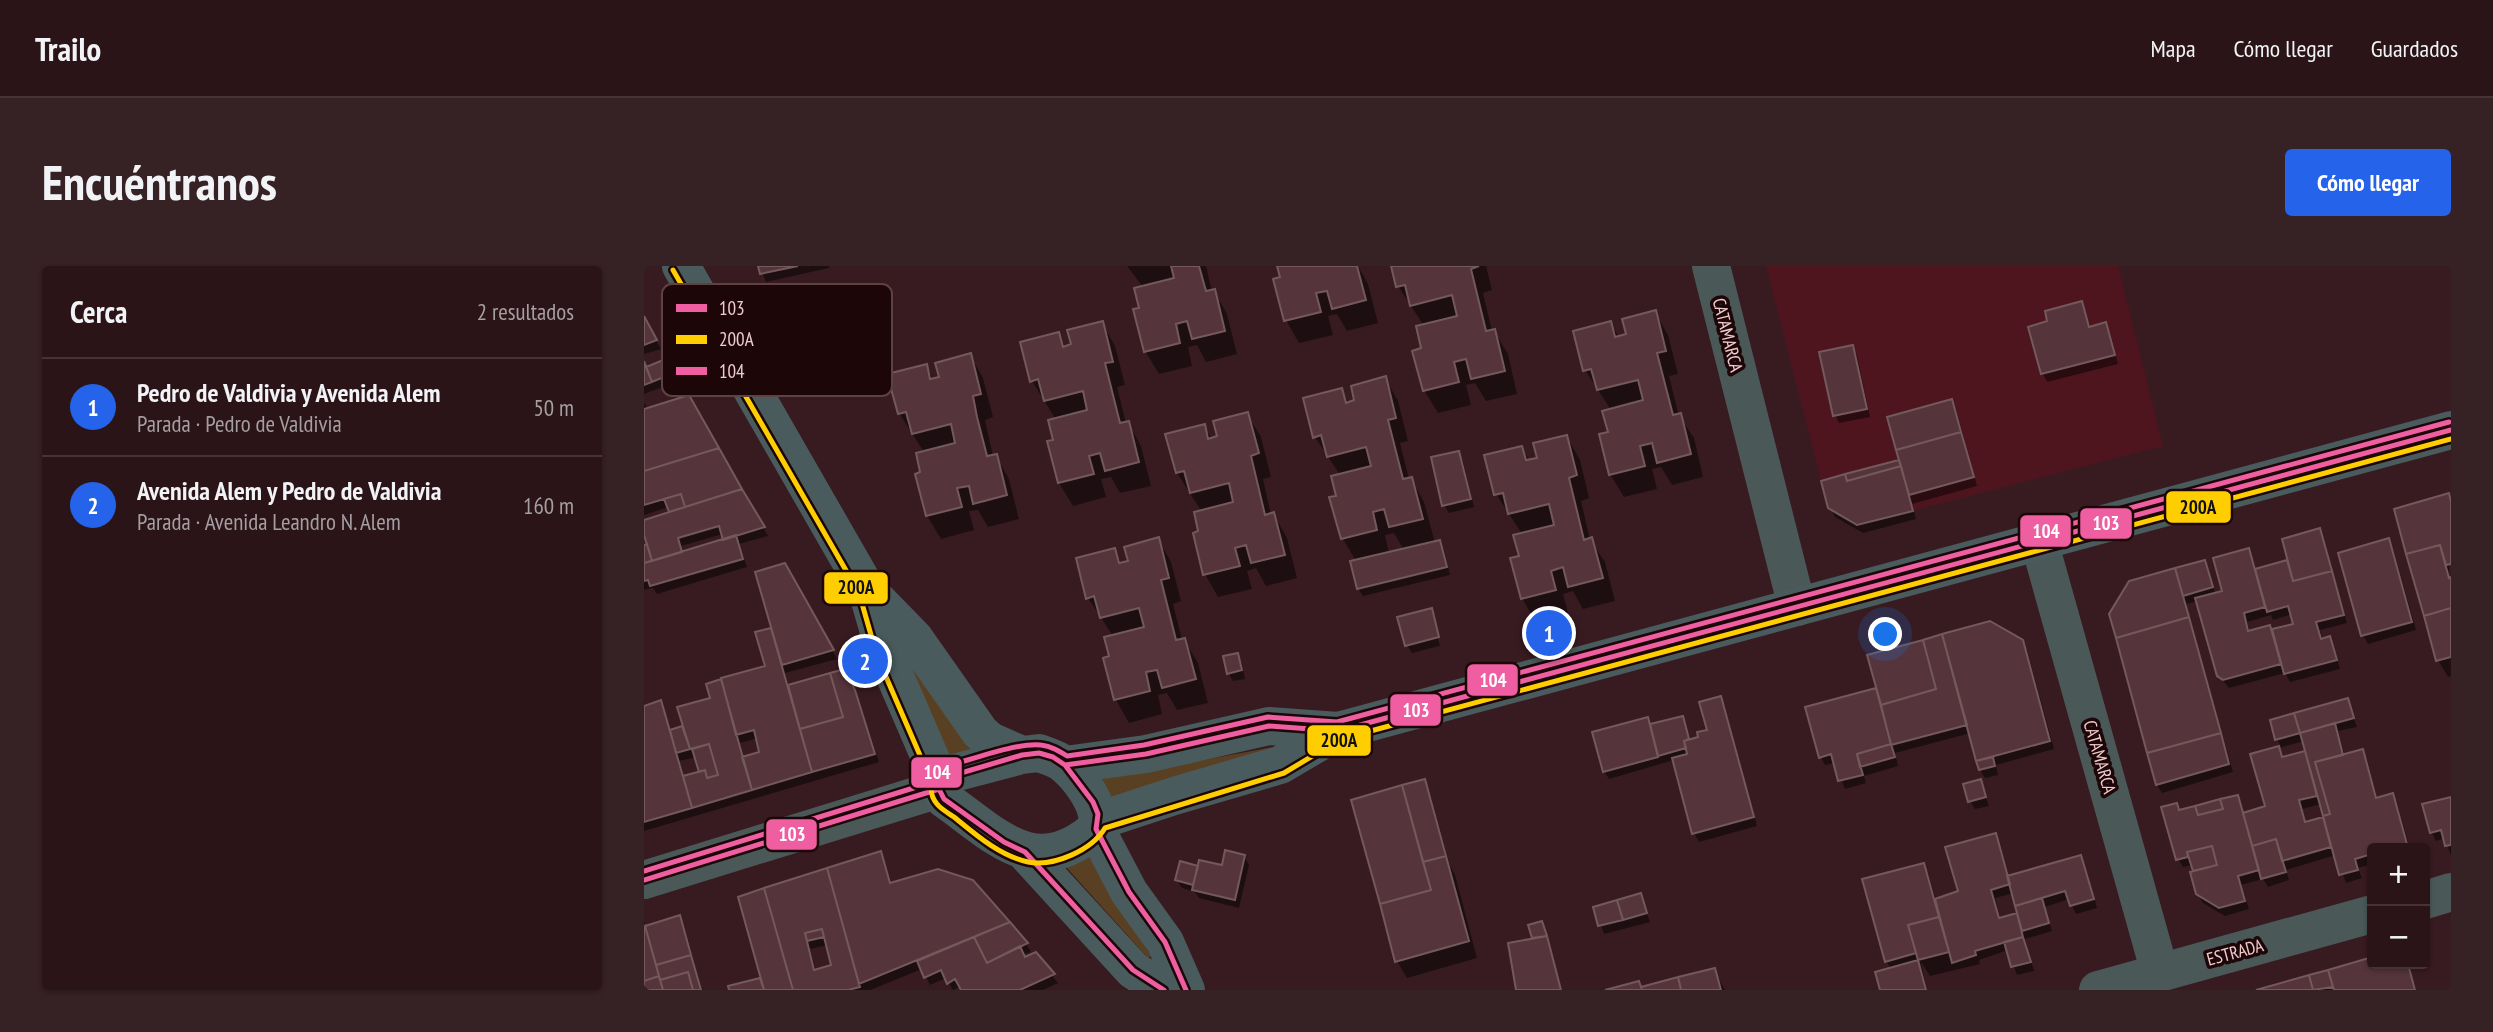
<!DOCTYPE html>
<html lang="es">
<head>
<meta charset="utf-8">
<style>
	body { margin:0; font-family:"PT Sans Narrow",sans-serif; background:#362125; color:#f1f3f6 }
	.controls { position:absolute; right:21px; bottom:21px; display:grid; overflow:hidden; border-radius:7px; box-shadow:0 2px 5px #0004 }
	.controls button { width:63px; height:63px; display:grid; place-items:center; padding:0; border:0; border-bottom:2px solid #463337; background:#2a1418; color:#f1f3f6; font:35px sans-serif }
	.you { position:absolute; left:1242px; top:369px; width:24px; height:24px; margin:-18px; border:5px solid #fff; border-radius:50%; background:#1a73e8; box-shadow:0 0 0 10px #1a73e833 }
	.badge { display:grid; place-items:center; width:46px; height:46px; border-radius:50%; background:#2563eb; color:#fff; font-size:23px; font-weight:700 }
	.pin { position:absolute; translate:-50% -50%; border:4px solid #fff; box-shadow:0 2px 7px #0006 }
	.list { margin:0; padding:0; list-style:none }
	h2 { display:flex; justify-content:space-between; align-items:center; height:91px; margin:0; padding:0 28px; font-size:30px }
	h2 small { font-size:23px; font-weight:400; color:#a59ea2 }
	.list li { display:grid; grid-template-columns:46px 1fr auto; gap:21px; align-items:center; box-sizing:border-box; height:98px; padding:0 28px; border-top:2px solid #463337 }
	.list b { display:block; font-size:26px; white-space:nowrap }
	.list p { margin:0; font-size:23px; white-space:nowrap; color:#a59ea2 }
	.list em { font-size:23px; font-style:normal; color:#a59ea2 }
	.map { position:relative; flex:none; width:1807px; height:724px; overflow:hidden; border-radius:7px }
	header { display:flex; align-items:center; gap:42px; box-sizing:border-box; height:98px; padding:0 35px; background:#2a1418; border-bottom:2px solid #463337 }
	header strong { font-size:33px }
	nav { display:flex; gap:38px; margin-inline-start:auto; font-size:24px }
	.intro { display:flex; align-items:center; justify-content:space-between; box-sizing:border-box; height:168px; padding:0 42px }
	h1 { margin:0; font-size:49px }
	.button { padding:18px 32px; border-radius:7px; background:#2563eb; color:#fff; font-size:24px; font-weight:700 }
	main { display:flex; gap:42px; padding:0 42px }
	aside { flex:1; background:#2a1418; border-radius:7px; box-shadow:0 2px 5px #0004 }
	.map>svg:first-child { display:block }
	.built { fill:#4f151f }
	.green { fill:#5a4022 }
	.shadow { fill:#0007; fill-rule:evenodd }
	.building { fill:#55353b; stroke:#73595c; stroke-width:2; fill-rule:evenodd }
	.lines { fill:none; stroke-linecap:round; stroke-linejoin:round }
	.street { stroke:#4a5858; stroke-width:38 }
	.secondary { stroke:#495b5c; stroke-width:38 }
	.bus-1-casing { stroke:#1d0608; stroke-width:10 }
	.bus-2-casing { stroke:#1d0608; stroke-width:10 }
	.bus-3-casing { stroke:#1d0608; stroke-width:10 }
	.bus-1 { stroke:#ee5ea0; stroke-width:5 }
	.bus-2 { stroke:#ffce00; stroke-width:5 }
	.bus-3 { stroke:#ee5ea0; stroke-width:5 }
	.labels { text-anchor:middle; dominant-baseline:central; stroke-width:7; stroke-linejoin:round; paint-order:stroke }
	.street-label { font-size:18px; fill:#f1ccce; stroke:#1d0608 }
	.key { fill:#1d0608; stroke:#5d4143; stroke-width:2 }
	.key-label { font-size:19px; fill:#f1ccce }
	.line-badge { stroke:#1d0608; stroke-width:2.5 }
	.badge-label { font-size:19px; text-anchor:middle; font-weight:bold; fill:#fff }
	.pale-badge-label { font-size:19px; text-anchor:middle; font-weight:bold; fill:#111 }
</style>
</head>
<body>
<header>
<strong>Trailo</strong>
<nav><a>Mapa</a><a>Cómo llegar</a><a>Guardados</a></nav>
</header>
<div class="intro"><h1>Encuéntranos</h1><a class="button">Cómo llegar</a></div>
<main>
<aside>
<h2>Cerca<small>2 resultados</small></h2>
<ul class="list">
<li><span class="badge">1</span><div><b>Pedro de Valdivia y Avenida Alem</b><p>Parada · Pedro de Valdivia</p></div><em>50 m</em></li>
<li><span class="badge">2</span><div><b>Avenida Alem y Pedro de Valdivia</b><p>Parada · Avenida Leandro N. Alem</p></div><em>160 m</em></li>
</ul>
</aside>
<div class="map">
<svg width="1807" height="724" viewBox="0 0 1807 724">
	<rect width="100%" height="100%" fill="#381b20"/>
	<path class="built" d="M1122,0H1474L1519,180L1213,259L1184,242Z"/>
	<path class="green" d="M255,380L335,486L307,497Z
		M630,481L464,536L450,510L506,504Z
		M443,587L507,690L506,691H503L423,602L422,598Z"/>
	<path class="shadow" d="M116,0H185V2L122,16Z
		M483,0H562L568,26L570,25L583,48L593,88L562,96L553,79L544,81L548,100L515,108L501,85L497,43L499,21Z
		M635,0H714L724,18L734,57L703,65L693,48L684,50L689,69L655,77L642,54Z
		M749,0H842L848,24L839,27L848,65H850L864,88L873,128L842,135L831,117L822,119L827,139L794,147L780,124V60L754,20Z
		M1438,37L1447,62L1461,58L1466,66L1474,98L1403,116L1399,108L1387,62L1405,56Z
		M1011,46L1024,69L1034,108L1025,110L1035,150L1050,172L1059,211L1028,219L1017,201L1008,203L1013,223L980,231L966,208L967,144L941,104L966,57L975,71L984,69Z
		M0,53L17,83L0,88Z
		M458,57L471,80L481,119L473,121L482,157H484L497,180L507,220L476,227L467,211L457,213L462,231L429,240L415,217L405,176L411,175L412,154L388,115L414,68L422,82Z
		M1208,81L1213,89L1226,151L1195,157L1191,149Z
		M326,89L339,112L349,151L341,154L349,190H352L365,213L375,253L344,261L334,244L325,245L330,264L297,273L283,250L273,209L279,207L280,186L255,147L282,100L290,114L297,113Z
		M0,94L3,102L23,95L35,115L0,128Z
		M741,112L754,135L764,175L756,177L765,213H767L780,236L791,277L796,276L800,284L806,309L719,330L714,322L712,295L699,273L688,233L694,231L696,209L671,171L697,124L705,138ZM750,267L760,284L745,287L741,269Z
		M44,131L124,270L95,278L103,301L13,328L9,322L0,324V281L5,279L0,256L27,247L25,241L0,249V137L4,143ZM79,268L81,275L39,287L37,280Z
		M1307,135L1312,143L1333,220L1268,238L1272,253L1219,267L1191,251L1186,241L1257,195Z
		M603,148L617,171L627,211L619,213L627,249H630L643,272L653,312L622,320L612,302L603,305L608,323L574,331L561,308L556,267L558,246L533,207L560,160L568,173L575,171Z
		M923,171L936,194L945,232L937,235L946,274L961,296L971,335L939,343L929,325L919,328L924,347L891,355L878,332V268L852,228L878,182L886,195L895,193Z
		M814,187L819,195L830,241L805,247L800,239Z
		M1804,229L1807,235L1805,308L1807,410L1804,411L1794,394L1752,244Z
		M1675,265L1680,273L1703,357L1676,364L1679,374L1685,372L1690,380L1696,403L1646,416L1641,407L1585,422L1575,410L1554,335L1542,338L1589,506L1518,527L1513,519L1467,349L1560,296L1572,329L1581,326L1604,284L1612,304L1645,296ZM1648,348L1651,360L1628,365L1625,361L1606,366L1603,356L1627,349L1629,354Z
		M514,273L527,296L537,335L529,338L538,374H540L554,397L564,437L533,444L523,427L514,429L518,448L485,457L472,434L461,393L467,391L469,370L444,332L470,284L478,298L486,297Z
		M1744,274L1749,282L1772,364L1724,378L1719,369Z
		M140,299L193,393L141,407L145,421L205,413L215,435L235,496L0,565V442L16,436L27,466L41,461L69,433L64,419L123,401L113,367L130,363ZM114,472L118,487L100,492L96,477ZM53,491L58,507L40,512L35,495Z
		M787,344L791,351H788L796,380L799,379L768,387L763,379Z
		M1377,375L1383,384L1410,483L1352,499L1354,509L1341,512L1336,504L1327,467L1251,487L1254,500L1220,510L1222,517L1201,523L1191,497L1181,499L1177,491L1163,443L1234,423Z
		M593,389L598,397L601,413L589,415L584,407Z
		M1076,432L1081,441L1113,560L1055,576L1050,567L1030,494L965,513L960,505L1003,453L1007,460L1038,452L1047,474L1056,473L1065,465Z
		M1703,434L1713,461L1694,465L1701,490L1719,485L1723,493L1733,533L1748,529L1753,537L1766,582H1728V598L1714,602L1718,612L1702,617L1692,589L1642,604L1645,614L1624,621L1619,613L1597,619L1605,643L1581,650L1559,637L1554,628L1549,599L1539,601L1534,593L1532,539L1536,546L1593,531L1600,548L1623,541L1608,489L1637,481L1633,473ZM1660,475L1663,486L1640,492L1635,482ZM1677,538L1681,552L1662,558L1658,543Z
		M780,515L785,523L806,600L811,609L833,692L763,712L753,695Z
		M1336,515L1345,540L1331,543L1326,535Z
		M1807,533V590L1801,572L1792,575L1788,567L1780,540Z
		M1351,569L1356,577L1365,611L1436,591L1441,599L1453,642L1432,648L1425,633L1401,641L1408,665L1381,673L1390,705L1373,709L1364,684L1335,694L1336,698L1286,710L1277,696L1283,724H1237L1247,703L1242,695L1280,599L1284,607L1292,634L1316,626ZM1370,627L1375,648L1357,654L1351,632Z
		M237,587L241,596L248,619L328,615L382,678L387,686L380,688L382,693L391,688L414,717L399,724H319L317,720L309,724L302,712L286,719L278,703L226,724H87L86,721L118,713L96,632ZM184,679L189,701L172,705L166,683Z
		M600,590L605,599L595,642L555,632L551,626L538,622L533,614L555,602L579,601Z
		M996,629L1006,656L960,668L951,642Z
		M35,651L40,660L58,724H0V655L2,662Z
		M897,657L902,666L918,724H873L891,674L887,660Z
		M1728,693V698H1765L1772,724H1619Z
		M1070,704L1081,724H968L998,723Z"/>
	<path class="building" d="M114,0H154L116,8Z
		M527,0H555L562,25L571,23L581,65L548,73L543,55L532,58L536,77L500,86L489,43L495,42L490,22L530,12Z
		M633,0H713L722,34L688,43L683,25L672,27L677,46L640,55L629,13L636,11Z
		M747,0H835L827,3L842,65L851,63L861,105L827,113L822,93L810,96L815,116L779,125L768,85L777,82L772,60L813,50L808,29L766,40L761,19L752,21Z
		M1438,35L1445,61L1462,56L1471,89L1397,108L1384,61L1403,55L1401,45Z
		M1012,44L1022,85L1013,87L1029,149L1037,147L1047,188L1013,197L1008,177L996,180L1001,200L965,209L955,168L964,166L958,145L999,134L994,114L953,124L947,103L939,105L929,65L967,55L971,71L982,68L978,53Z
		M0,50L13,74L0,79Z
		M459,55L469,96L461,97L476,157L485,155L495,196L461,205L456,187L445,190L450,208L414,217L403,175L409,174L404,154L443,144L439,125L400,135L394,113L386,116L376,76L415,66L419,81L427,78L423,64Z
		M1209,79L1223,143L1189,150L1175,86Z
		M327,87L337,128L329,130L333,151L343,190L353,188L363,229L329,238L325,220L313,222L318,241L282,250L271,208L276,206L272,187L311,177L307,158L268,168L262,146L254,148L243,108L283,98L286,113L295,111L291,97Z
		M24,92L32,106L8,116L2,101Z
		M0,95L8,116L0,119Z
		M742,110L752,152L744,154L759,213L768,211L779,253L745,261L740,243L729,246L733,264L697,273L685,231L692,230L687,210L727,200L722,181L683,191L677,169L669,172L659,132L698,122L702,137L710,134L707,120Z
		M45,129L75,182L0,205V143Z
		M1308,133L1317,166L1252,184L1243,151Z
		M604,146L615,187L607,190L621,249L630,246L641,289L607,297L602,279L591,282L596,300L559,309L549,267L554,265L550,246L589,236L585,217L546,227L540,205L532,207L521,168L561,158L564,173L573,170L569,155Z
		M1317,166L1330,211L1265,229L1252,184Z
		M923,169L933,209L925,212L940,274L948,271L959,312L924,321L919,301L907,305L912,324L877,333L866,292L875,290L869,269L910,259L905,238L864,248L859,227L850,229L840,189L878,180L882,194L893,192L889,177Z
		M75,182L98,223L41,241L37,228L0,239V205Z
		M815,185L827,233L798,240L787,191Z
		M1255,194L1257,200L1203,215L1201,208Z
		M1257,200L1269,245L1213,259L1184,242L1177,215L1201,208L1203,215Z
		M98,223L121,261L79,274L75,260L34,272L38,286L8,295L0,269V254Z
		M1805,227L1807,236V298L1802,299L1796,279L1762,288L1750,243Z
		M37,228L41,241L25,246L20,233Z
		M1676,262L1688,305L1649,315L1638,273Z
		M92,269L99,293L6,320L4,314L0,315V297Z
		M515,271L525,312L517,314L532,374L541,372L552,413L518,422L513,404L502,406L506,425L470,434L459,392L465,390L460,371L500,361L495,342L456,352L450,330L442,333L432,292L471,282L475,297L484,295L480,281Z
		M1745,272L1768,356L1717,370L1694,287Z
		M796,274L803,301L713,323L706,295Z
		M3,278L8,295L0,297V279Z
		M1796,279L1805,312L1807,311V342L1780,350L1762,288Z
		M1605,282L1621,341L1600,347L1604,365L1626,359L1637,398L1579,414L1573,410L1551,332L1578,325L1569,292Z
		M1561,294L1569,321L1539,330L1531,302Z
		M1643,294L1649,315L1688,305L1700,349L1672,356L1677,373L1686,370L1693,394L1640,408L1628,363L1649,358L1644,340L1623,346L1611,303Z
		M141,297L190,384L138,399L111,306Z
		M1531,302L1545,351L1472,372L1465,348L1485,315Z
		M788,342L795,371L761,380L753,351Z
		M1807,342V391L1792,395L1780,350Z
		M1545,351L1577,467L1503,487L1472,372Z
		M1346,355L1379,374L1406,475L1332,495L1298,368Z
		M127,362L168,506L108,524L98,491L115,486L110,464L92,469L77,412L121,400L111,366Z
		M1298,368L1323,459L1247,479L1237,439L1292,423L1279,374Z
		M1279,374L1292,423L1237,439L1223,389Z
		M594,387L598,404L583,408L579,390Z
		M201,403L211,424L231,488L168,506L156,463L199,451L186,407Z
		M186,407L199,451L156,463L144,419Z
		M77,413L108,524L48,542L39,510L61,504L63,512L74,509L65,478L46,483L33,441L66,432L62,418Z
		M1232,422L1247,478L1213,488L1219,509L1194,515L1187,488L1175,492L1161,441Z
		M1077,430L1110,551L1048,568L1028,492L1043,488L1040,475L1054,471L1053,466L1063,464L1055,436Z
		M1704,432L1710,452L1656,467L1650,447Z
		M17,434L48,542L0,556V440Z
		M1650,447L1656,467L1631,474L1626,454Z
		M1039,450L1045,473L1040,475L1042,482L1014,490L1006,458Z
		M1004,451L1014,491L959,506L948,466Z
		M1691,457L1699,489L1671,496L1686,548L1679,550L1656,467Z
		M38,460L46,483L32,487L26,464Z
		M1577,467L1585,498L1512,519L1503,487Z
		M65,478L74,509L63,512L61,504L55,506L48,483Z
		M1247,478L1251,491L1216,501L1213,488Z
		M1635,480L1638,491L1661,485L1673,530L1655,534L1661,556L1679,551L1687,581L1638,595L1632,573L1608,580L1599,547L1621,540L1606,488Z
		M1719,483L1732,532L1749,527L1763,578L1748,582H1728V588L1711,593L1714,604L1695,609L1679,550L1686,548L1671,496Z
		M1349,491L1351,500L1335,504L1332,495Z
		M781,513L802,590L779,596L758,519Z
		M1337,513L1342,531L1324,536L1319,518Z
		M758,519L787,624L736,638L707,534Z
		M1594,529L1615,604L1594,610L1601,635L1575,642L1552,628L1546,606L1573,599L1568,580L1543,586L1544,591L1532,594L1517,541L1533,537L1535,544L1551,540L1554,549L1579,543L1576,533Z
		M1807,531V579L1801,580L1797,564L1786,567L1778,538Z
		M1576,533L1579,543L1554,549L1551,540Z
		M1352,567L1366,618L1347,624L1355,652L1373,647L1379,671L1331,685L1332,689L1308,697L1291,633L1314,625L1301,581Z
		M1632,573L1642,606L1617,613L1608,580Z
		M1568,580L1573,599L1549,605L1543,586Z
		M581,584L601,589L591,634L548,624L555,594L578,599Z
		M237,585L246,617L294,603L329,614L366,656L215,718L183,602Z
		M1437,589L1450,633L1426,640L1421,625L1371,640L1363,610Z
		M802,590L825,675L751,696L736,638L787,624L779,596Z
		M536,595L554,600L549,619L531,614Z
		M1280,597L1295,651L1264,659L1272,687L1241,696L1218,613Z
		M183,602L216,721L204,724H149L120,622ZM178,663L187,699L170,704L161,667Z
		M120,622L149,724H120L94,631Z
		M997,627L1003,647L979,654L973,634Z
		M1398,632L1405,657L1378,665L1371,640Z
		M973,634L979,654L954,660L949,641Z
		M36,649L47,689L12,699L1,660Z
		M1295,651L1305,686L1274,694L1264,659Z
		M898,655L903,670L888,672L884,659Z
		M366,656L384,677L343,697L330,671Z
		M1,660L15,710L0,715V661Z
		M178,663L180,671L163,675L161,667Z
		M903,670L917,724H872L864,677Z
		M330,671L343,697L376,680L381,691L392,686L411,708L376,724H317L311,713L303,718L297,704L280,712L273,695Z
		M1379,671L1387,696L1367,701L1360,676Z
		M47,689L57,724H49L44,706L16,714L12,699Z
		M1728,691V698H1764L1771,724H1690L1684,704Z
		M1274,694L1282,724H1236L1231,706Z
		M1071,702L1077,724H1037L1034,711Z
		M1684,704L1689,721L1669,724L1665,709Z
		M44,706L49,724H19L16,714Z
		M1665,709L1669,724H1612Z
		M15,710L19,724H0V715Z
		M1034,711L1037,724H998L997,721Z
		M116,712L120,724H85L84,720Z
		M995,715L998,724H961Z"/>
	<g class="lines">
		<path class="street" d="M1067,0L1153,341
			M1395,275L1516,707
			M0,614L295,523
			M1781,634L1807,626
			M1454,724L1728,648"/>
		<path class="secondary" d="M37,0L223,324L241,387L297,517
			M227,328L270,372L336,466L346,475L378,489
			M395,487C404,490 414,493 421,499C437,513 459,542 452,563C390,616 352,569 300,533L295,523L300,512L306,508L378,489Z
			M421,499L502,488L625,460L694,465
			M454,555L530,530L636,499L694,465L1807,164
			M452,563L485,626L521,676L542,724
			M381,586L489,704L520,724"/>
		<defs>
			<path id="bus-1" d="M421,499L502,488L625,460L694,465L1807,164
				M0,614L295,523
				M520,724L489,704L381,586L360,576L300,533L295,523L300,512L378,489L395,487L409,491L421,499L449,536L454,548L452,563L485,626L521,676L542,724"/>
			<path id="bus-2" d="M29,4L215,327L233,390L288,517C286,525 288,532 293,538C297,543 304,547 310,551C332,569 356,590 384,596C410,601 448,584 461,562L640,507L697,473L1807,173"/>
			<path id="bus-3" d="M0,605L289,516L293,506L303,500C326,494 375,476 397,479C407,480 415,485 423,490L500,479L624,451L693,456L1805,156"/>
		</defs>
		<use href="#bus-1" class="bus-1-casing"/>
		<use href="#bus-2" class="bus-2-casing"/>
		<use href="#bus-3" class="bus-3-casing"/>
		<use href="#bus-1" class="bus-1"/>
		<use href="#bus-2" class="bus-2"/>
		<use href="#bus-3" class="bus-3"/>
	</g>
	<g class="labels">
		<g class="street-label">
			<text transform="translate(1084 69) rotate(76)">CATAMARCA</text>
			<text transform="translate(1456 491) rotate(74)">CATAMARCA</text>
			<text transform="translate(1591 686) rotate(-15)">ESTRADA</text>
		</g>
	</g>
	<rect x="18" y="18" width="230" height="112" rx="10" class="key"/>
	<rect x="32" y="38" width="31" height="8" fill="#ee5ea0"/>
	<rect x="32" y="69" width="31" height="9" fill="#ffce00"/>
	<rect x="32" y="101" width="31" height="8" fill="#ee5ea0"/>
	<g class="key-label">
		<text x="75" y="49">103</text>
		<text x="75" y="80">200A</text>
		<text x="75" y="112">104</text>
	</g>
	<g class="line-badge">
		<rect x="1521" y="224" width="67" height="34" rx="7" fill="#ffce00"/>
		<rect x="1435" y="241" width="54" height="33" rx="7" fill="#ee5ea0"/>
		<rect x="1375" y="248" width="53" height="34" rx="7" fill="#ee5ea0"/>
		<rect x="179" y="305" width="66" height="34" rx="7" fill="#ffce00"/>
		<rect x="822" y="397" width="53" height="34" rx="7" fill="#ee5ea0"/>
		<rect x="745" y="427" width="53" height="34" rx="7" fill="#ee5ea0"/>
		<rect x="662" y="458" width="66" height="33" rx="7" fill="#ffce00"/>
		<rect x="266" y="490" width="53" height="33" rx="7" fill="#ee5ea0"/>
		<rect x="121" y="552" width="53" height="33" rx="7" fill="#ee5ea0"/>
	</g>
	<g class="badge-label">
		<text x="1462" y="264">103</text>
		<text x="1402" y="272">104</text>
		<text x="849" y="421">104</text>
		<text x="772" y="451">103</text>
		<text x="293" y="513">104</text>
		<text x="148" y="575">103</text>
	</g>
	<g class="pale-badge-label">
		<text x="1554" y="248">200A</text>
		<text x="212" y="328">200A</text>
		<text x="695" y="481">200A</text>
	</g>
</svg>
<div class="controls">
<button>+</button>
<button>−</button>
</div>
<div class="you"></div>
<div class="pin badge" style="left:905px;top:367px">1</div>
<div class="pin badge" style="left:221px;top:395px">2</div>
</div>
</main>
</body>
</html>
